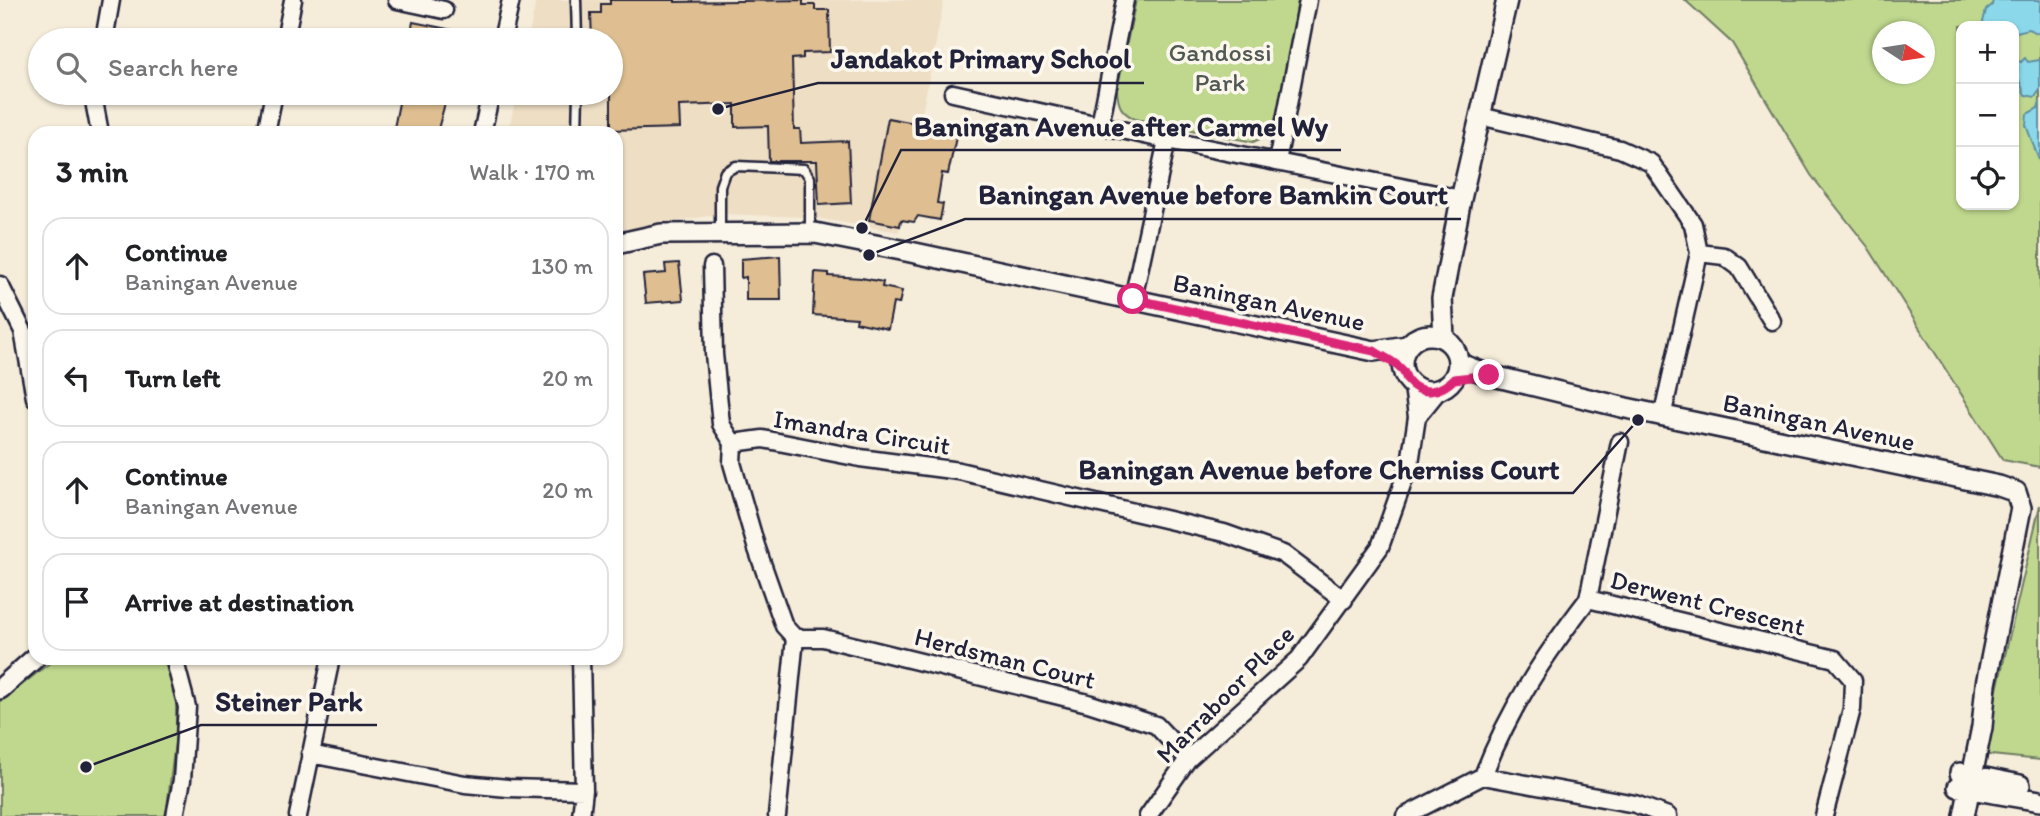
<!DOCTYPE html>
<html lang="en">
<head>
<meta charset="utf-8">
<style>
	body { margin:0; font-family:Itim,sans-serif; background:#f6f6f6; color:#202124 }
	.controls { position:absolute; right:21px; top:21px; display:grid; overflow:hidden; border-radius:14px; box-shadow:0 2px 5px #0004 }
	.controls button { width:63px; height:63px; display:grid; place-items:center; padding:0; border:0; border-bottom:2px solid #e0e0e0; background:#fff; color:#202124; font:35px sans-serif }
	.compass { position:absolute; left:1872px; top:21px; width:63px; height:63px; border-radius:50%; background:#fff; box-shadow:0 2px 5px #0004; rotate:102deg }
	.stop { position:absolute; width:21px; height:21px; margin:-16px; border:5px solid #db2777; border-radius:50%; background:#fff }
	.stop.end { background:#db2777; border-color:#fff; box-shadow:0 2px 7px #0008 }
	.list { margin:0; padding:0; list-style:none }
	h2 { display:flex; justify-content:space-between; align-items:center; height:91px; margin:0; padding:0 28px; font-size:30px }
	h2 small { font-size:23px; font-weight:400; color:#757577 }
	.list li { display:grid; grid-template-columns:46px 1fr auto; gap:21px; align-items:center; box-sizing:border-box; height:98px; margin:0 14px 14px; padding:0 14px; border:2px solid #e0e0e0; border-radius:21px }
	.list b { display:block; font-size:26px; white-space:nowrap }
	.list p { margin:0; font-size:23px; white-space:nowrap; color:#757577 }
	.list em { font-size:23px; font-style:normal; color:#757577 }
	.icon { flex:none; width:38px; height:38px; fill:none; stroke:currentColor; stroke-width:2; stroke-linecap:round; stroke-linejoin:round }
	.map { position:relative; flex:none; width:2040px; height:816px; overflow:hidden }
	.search { position:absolute; background:#fff; box-shadow:0 2px 5px #0004; left:28px; top:28px; width:595px; height:77px; display:flex; align-items:center; gap:18px; box-sizing:border-box; padding:0 24px; border-radius:38px; color:#757577; font-size:26px }
	.panel { position:absolute; background:#fff; box-shadow:0 2px 5px #0004; left:28px; top:126px; width:595px; height:539px; border-radius:21px }
	.map>svg:first-child { display:block }
	.built { fill:#eedec4 }
	.green { fill:#bfd88e; stroke:#707d64; stroke-width:2; fill-rule:evenodd }
	.water { fill:#8ad8e9; stroke:#608fa3; stroke-width:2 }
	.building { fill:#dfbf91; stroke:#22223b; stroke-width:2 }
	.lines { fill:none; stroke-linecap:round; stroke-linejoin:round }
	.service-casing { stroke:#22223b; stroke-width:13 }
	.minor-casing { stroke:#22223b; stroke-width:21 }
	.tertiary-casing { stroke:#22223b; stroke-width:24 }
	.service { stroke:#fbf7ec; stroke-width:8 }
	.minor { stroke:#fbf7ec; stroke-width:16 }
	.tertiary { stroke:#fbf7ec; stroke-width:19 }
	.route { stroke:#db2777; stroke-width:9 }
	.labels { text-anchor:middle; dominant-baseline:central; stroke-width:7; stroke-linejoin:round; paint-order:stroke }
	.park-label { font-size:26px; fill:#515954; stroke:#fbf7ec }
	.street-label { font-size:26px; fill:#22223b; stroke:#fbf7ec }
	.leader { fill:none; stroke:#22223b; stroke-width:2.5 }
	.callout-dot { fill:#22223b; stroke:#fbf7ec; stroke-width:2.5 }
	.callout-label { font-size:28px; text-anchor:middle; font-weight:bold; fill:#22223b; stroke:#fbf7ec; stroke-width:7; stroke-linejoin:round; paint-order:stroke }
</style>
</head>
<body>
<div class="map">
<svg width="2040" height="816" viewBox="0 0 2040 816">
	<rect width="100%" height="100%" fill="#f5ecda"/>
	<filter id="ink" filterUnits="userSpaceOnUse"><feTurbulence type="fractalNoise" baseFrequency=".0143" numOctaves="2"/><feDisplacementMap in="SourceGraphic" scale="14" xChannelSelector="R" yChannelSelector="G"/><feConvolveMatrix kernelMatrix="1 2 1 2 8 2 1 2 1" color-interpolation-filters="sRGB"/></filter>
	<g filter="url(#ink)">
		<path class="built" d="M536,0H944L899,232L810,217L720,214L616,231V133H508L517,93H611V40H528Z"/>
		<path class="green" d="M1136,0H1301L1279,113C1274,129 1268,136 1253,142L1135,119C1121,112 1118,106 1117,90Z
			M1685,0H2040V467L2003,460L1868,247L1811,175L1732,43ZM1961,26H2014V205H1961ZM1882,32H1924V74H1882Z
			M2040,505V760L1982,754Z
			M56,658H168L176,690V734L166,816H0V702Z"/>
		<path class="water" d="M1993,0H2040V34L2028,29L2017,32L2014,30V26H1982L1986,10L1992,5Z
			M2025,58L2028,62L2040,60V90L2035,97L2025,95L2017,75L2018,68L2015,60L2021,62Z
			M2040,101V163L2026,125L2027,114L2038,108Z"/>
		<path class="building" d="M610,0H675V2L803,0V5H815V10H829L830,52L803,53V58L792,59L794,129H800L801,143L848,141L851,203L819,205L817,161H769L768,126L735,127V104L679,106L680,128L611,130V40H592L591,13H601V4H610Z
			M413,22L473,34V40H409Z
			M401,93H441L439,102L445,103L437,133H393Z
			M888,118L942,128V125L958,128L948,174L942,173L937,203L943,204L940,220L918,216L914,222L901,220L900,226L869,220Z
			M780,256L781,300H746V277L741,278V259Z
			M679,263L683,300L646,303L643,275L666,273L665,264Z
			M815,272L829,273V276L862,278L883,282L882,287L902,291L899,304L893,303L888,329L856,322L857,318L813,315Z"/>
		<g class="lines">
			<defs>
				<path id="service" d="M576,0L577,40
					M577,133L578,93
					M720,233V186L725,172L736,166L804,169L810,178V233"/>
				<path id="minor" d="M397,0L444,10
					M104,40L111,0
					M285,40L293,0
					M502,40L511,0
					M95,93L94,101L100,133
					M953,93L1167,140L1461,199
					M1480,116L1620,149L1651,163L1693,224L1699,253L1662,417
					M1100,125L1125,0
					M266,133L274,93
					M482,133L491,93
					M1277,162L1308,0
					M1699,253L1724,256L1739,267L1772,321
					M712,266L714,354L721,424L733,443
					M0,285L23,331L35,398
					M1133,299L1167,140
					M1417,417L1438,391
					M1588,599L1620,442
					M795,638H823L1088,703L1156,725L1188,759
					M174,658L187,707L182,780L175,816
					M581,658L584,790L581,816
					M310,754L465,784L508,788L584,790
					M298,816L331,658
					M777,816L795,638L784,626L756,546L732,463L733,443L763,439L860,458L959,471L1224,533L1283,554L1344,600
					M1148,816L1188,759L1299,659L1380,547L1410,463L1417,417L1413,386
					M1405,816L1483,776
					M1668,816L1635,804L1483,776C1509,709 1544,656 1588,599L1835,659L1853,680L1852,709L1824,816"/>
				<path id="tertiary" d="M616,244L661,234L815,233L901,250L1374,351L1407,346
					M1402 363a28 28 0 1 1 56 0a28 28 0 1 1-56 0Z
					M1444,338L1442,298L1461,199L1507,0
					M1458,363L1489,375L1626,408L1999,486L2016,492L2021,508L1986,684L1982,727L1964,816
					M0,689L35,658
					M1960,773L2020,785
					M1958,787L2040,801"/>
			</defs>
			<use href="#service" class="service-casing"/>
			<use href="#minor" class="minor-casing"/>
			<use href="#tertiary" class="tertiary-casing"/>
			<use href="#service" class="service"/>
			<use href="#minor" class="minor"/>
			<use href="#tertiary" class="tertiary"/>
		</g>
	</g>
	<g class="lines" filter="url(#ink)">
		<path class="route" d="M1133,299L1374,351C1383,357 1397,363 1403,371C1405,374 1406,378 1408,381C1422,397 1441,392 1454,379L1489,375"/>
	</g>
	<g class="labels">
		<g class="park-label">
			<text x="1220" y="52">Gandossi<tspan x="1220" dy="30">Park</tspan></text>
		</g>
		<g class="street-label">
			<text transform="translate(1269 302) rotate(12)">Baningan Avenue</text>
			<text transform="translate(1819 422) rotate(12)">Baningan Avenue</text>
			<text transform="translate(862 432) rotate(9)">Imandra Circuit</text>
			<text transform="translate(1708 603) rotate(14)">Derwent Crescent</text>
			<text transform="translate(1005 658) rotate(14)">Herdsman Court</text>
			<text transform="translate(1225 694) rotate(-45)">Marraboor Place</text>
		</g>
	</g>
	<path class="leader" d="M718 109L818 83H1144M862 228L901 150H1341M869 255L965 219H1461M1638 420L1573 493H1065M86 767L201 725H377"/>
	<g class="callout-dot">
		<circle cx="718" cy="109" r="7"/>
		<circle cx="862" cy="228" r="7"/>
		<circle cx="869" cy="255" r="7"/>
		<circle cx="1638" cy="420" r="7"/>
		<circle cx="86" cy="767" r="7"/>
	</g>
	<g class="callout-label">
		<text x="981" y="68">Jandakot Primary School</text>
		<text x="1121" y="136">Baningan Avenue after Carmel Wy</text>
		<text x="1213" y="204">Baningan Avenue before Bamkin Court</text>
		<text x="1319" y="479">Baningan Avenue before Cherniss Court</text>
		<text x="289" y="711">Steiner Park</text>
	</g>
</svg>
<div class="controls">
<button>+</button>
<button>−</button>
<button><svg class="icon" aria-label="locate" viewBox="0 0 24 24"><circle cx="12" cy="12" r="6"/><path d="M12 2v4M12 18v4M2 12h4M18 12h4"/></svg></button>
</div>
<svg class="compass" viewBox="-18 -18 36 36"><path d="M0-13l5 13h-10z" fill="#e53935"/><path d="M0 13l5-13h-10z" fill="#757577"/></svg>
<div class="stop" style="left:1133px;top:299px"></div>
<div class="stop end" style="left:1489px;top:375px"></div>
<div class="search"><svg class="icon" aria-label="search" viewBox="0 0 24 24"><circle cx="10" cy="10" r="6"/><path d="M15 15l6 6"/></svg>Search here</div>
<section class="panel">
<h2>3 min<small>Walk · 170 m</small></h2>
<ul class="list">
<li><svg class="icon" aria-label="ahead" viewBox="0 0 24 24"><path d="M12 20V5M6 11l6-6 6 6"/></svg><div><b>Continue</b><p>Baningan Avenue</p></div><em>130 m</em></li>
<li><svg class="icon" aria-label="left" viewBox="0 0 24 24"><path d="M17 20v-9H6M10 6l-5 5 5 5"/></svg><div><b>Turn left</b></div><em>20 m</em></li>
<li><svg class="icon" aria-label="ahead" viewBox="0 0 24 24"><path d="M12 20V5M6 11l6-6 6 6"/></svg><div><b>Continue</b><p>Baningan Avenue</p></div><em>20 m</em></li>
<li><svg class="icon" aria-label="arrive" viewBox="0 0 24 24"><path d="M6 21V4h12l-3 4 3 4H6"/></svg><div><b>Arrive at destination</b></div></li>
</ul>
</section>
</div>
</body>
</html>
